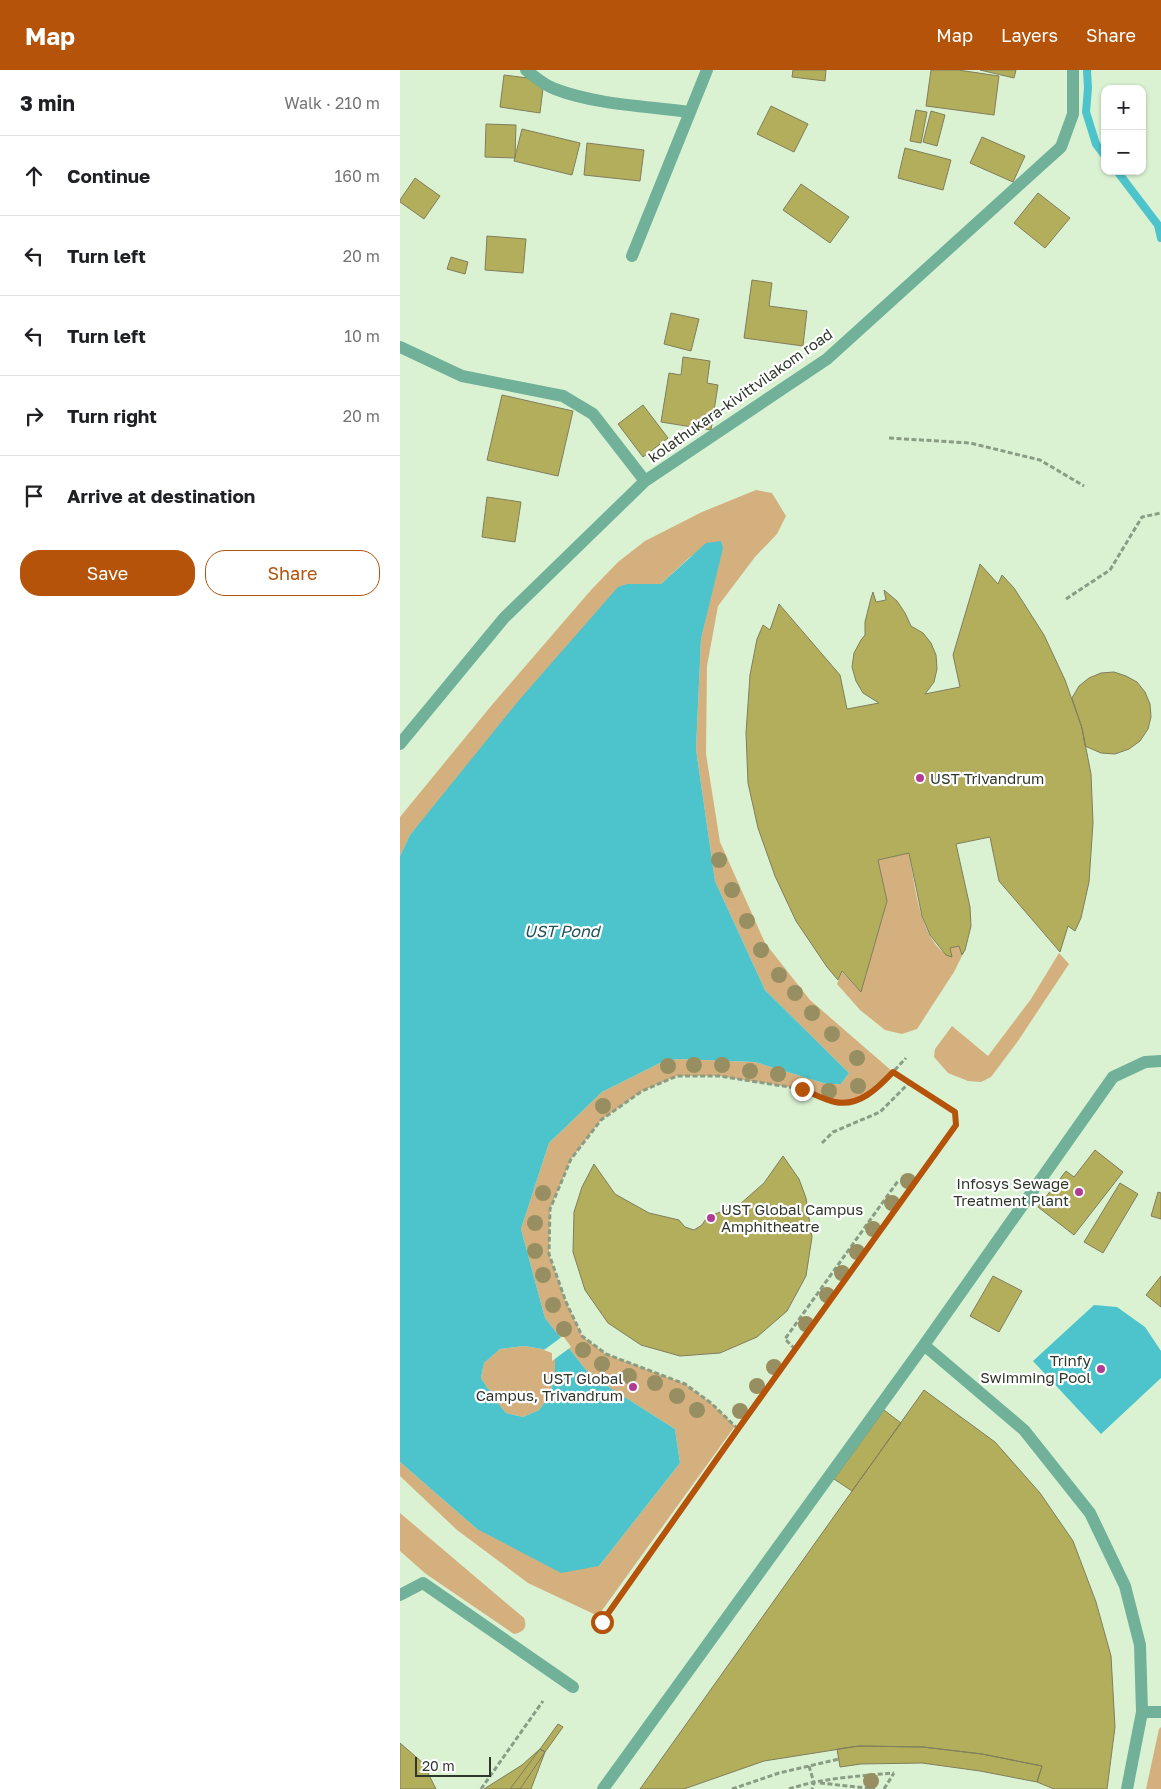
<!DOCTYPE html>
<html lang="en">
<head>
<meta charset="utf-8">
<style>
	body { margin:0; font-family:"Golos Text",sans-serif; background:#f6f6f6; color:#202124 }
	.controls { position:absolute; right:15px; top:15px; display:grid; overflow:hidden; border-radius:10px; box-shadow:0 1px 4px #0004 }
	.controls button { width:45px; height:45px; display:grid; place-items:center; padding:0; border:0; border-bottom:1px solid #e0e0e0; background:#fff; color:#202124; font:25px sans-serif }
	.scale { position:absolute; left:15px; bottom:12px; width:76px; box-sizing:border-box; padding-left:5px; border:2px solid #2e372a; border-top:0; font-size:14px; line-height:18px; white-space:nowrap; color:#2e372a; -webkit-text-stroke:4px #fff; paint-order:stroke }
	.stop { position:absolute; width:15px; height:15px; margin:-11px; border:4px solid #b45309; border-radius:50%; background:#fff }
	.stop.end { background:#b45309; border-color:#fff; box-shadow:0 1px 5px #0008 }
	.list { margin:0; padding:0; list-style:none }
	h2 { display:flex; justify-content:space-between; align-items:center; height:65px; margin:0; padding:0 20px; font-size:21px }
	h2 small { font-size:16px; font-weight:400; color:#757577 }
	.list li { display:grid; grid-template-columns:32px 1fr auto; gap:15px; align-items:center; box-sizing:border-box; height:80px; padding:0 20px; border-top:1px solid #e0e0e0 }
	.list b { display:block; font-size:19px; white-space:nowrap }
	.list em { font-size:16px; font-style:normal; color:#757577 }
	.actions { display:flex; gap:10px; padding:15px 20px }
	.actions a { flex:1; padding:11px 0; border:1px solid #b45309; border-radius:20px; text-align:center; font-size:18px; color:#b45309 }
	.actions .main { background:#b45309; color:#fff }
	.icon { flex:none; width:28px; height:28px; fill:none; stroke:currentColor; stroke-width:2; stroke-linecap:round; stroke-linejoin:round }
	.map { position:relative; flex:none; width:761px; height:1719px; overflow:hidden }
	header { display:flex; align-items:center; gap:30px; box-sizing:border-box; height:70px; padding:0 25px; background:#b45309; color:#fff }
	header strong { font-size:24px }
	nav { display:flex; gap:28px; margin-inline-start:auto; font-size:18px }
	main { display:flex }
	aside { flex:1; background:#fff }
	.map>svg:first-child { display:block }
	.green { fill:#d5b07f }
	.water { fill:#4dc4cb; fill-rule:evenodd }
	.pier { fill:#daf2d2 }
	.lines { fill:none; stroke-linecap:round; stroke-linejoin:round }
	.stream { stroke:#4dc4cb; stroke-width:8 }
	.building { fill:#b3ae5c; stroke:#807e5c }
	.path { stroke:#8b9c85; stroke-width:3; stroke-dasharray:5 2.5; stroke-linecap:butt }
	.service { stroke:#71b19a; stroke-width:12 }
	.minor { stroke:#71b19a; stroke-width:12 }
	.tree { fill:#978f61 }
	.route { stroke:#b45309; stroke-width:6 }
	.poi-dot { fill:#b23c94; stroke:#fff; stroke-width:2 }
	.labels { text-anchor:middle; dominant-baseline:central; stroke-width:4.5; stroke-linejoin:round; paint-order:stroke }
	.street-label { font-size:15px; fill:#2e372a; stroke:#fff }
	.poi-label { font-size:15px; fill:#2e372a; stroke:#fff; text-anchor:end }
	.water-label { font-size:16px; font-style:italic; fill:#215457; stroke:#fff }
</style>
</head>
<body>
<header>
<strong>Map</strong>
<nav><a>Map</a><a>Layers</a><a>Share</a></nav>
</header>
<main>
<aside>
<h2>3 min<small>Walk · 210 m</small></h2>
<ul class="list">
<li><svg class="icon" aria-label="ahead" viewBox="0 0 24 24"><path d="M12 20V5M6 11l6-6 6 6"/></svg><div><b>Continue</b></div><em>160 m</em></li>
<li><svg class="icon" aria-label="left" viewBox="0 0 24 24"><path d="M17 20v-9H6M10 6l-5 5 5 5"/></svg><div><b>Turn left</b></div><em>20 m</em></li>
<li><svg class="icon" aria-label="left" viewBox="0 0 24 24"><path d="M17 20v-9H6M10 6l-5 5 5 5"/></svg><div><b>Turn left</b></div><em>10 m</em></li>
<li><svg class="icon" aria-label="right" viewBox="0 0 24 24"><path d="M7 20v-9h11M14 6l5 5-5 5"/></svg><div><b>Turn right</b></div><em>20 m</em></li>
<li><svg class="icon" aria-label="arrive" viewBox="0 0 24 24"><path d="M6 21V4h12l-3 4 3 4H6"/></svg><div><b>Arrive at destination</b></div></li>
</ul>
<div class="actions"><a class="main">Save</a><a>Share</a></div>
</aside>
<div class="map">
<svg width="761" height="1719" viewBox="0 0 761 1719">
	<rect width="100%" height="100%" fill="#daf2d2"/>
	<path class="green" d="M356,420L372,423L386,446L377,464L355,487L318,536L307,596L306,684L320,772L365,873L410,930L493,1002L477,1019L458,1031L436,1033L401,1019L319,1006H277L242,1021L201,1050L171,1089L150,1139L149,1184L166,1232L182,1266L206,1284L285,1314L311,1333L335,1356L198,1546L128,1513L57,1460L0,1406V1392L77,1459L199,1496L280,1393L275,1359L190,1305L145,1248L121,1159L149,1073L202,1022L264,991L279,989L355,992L427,1014H441L449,1003L365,920L315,811L296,679L301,569L322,478L321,471L290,487L261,514H227L10,765L0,786V747L91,636L191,520L218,492L245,471L302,442Z
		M509,783C515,814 519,872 551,887L550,878L559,876L562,886L554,902L517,959L502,964L485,960L460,940L437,914L442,902L461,922L487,831L478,790Z
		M659,883L669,894L618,971L591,1007L581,1012L568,1011L548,1003L534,987L535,979L552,956L588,986L631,929Z
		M124,1276L155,1281V1305L150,1325L139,1340L123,1347L106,1343L98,1333V1324L88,1319L81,1308L84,1293L100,1279Z
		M0,1443L124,1548C128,1558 123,1562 114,1564L26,1504L0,1481Z
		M761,1657V1719H746L759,1659Z"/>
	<path class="water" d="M321,471L323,478L301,569L296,679L315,811L365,920L449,1003L441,1014H427L355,992L279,989L264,991L202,1022L149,1073L121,1159L145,1248L190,1305L275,1359L280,1393L199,1496L161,1503L77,1459L0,1392V786L10,765L120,629L218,517L227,514H261L306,473ZM124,1276L155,1281V1305L150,1325L139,1340L123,1347L106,1343L98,1333V1324L88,1319L81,1308L84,1293L100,1279Z
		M694,1235L717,1237L745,1257L761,1281V1308L701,1364L633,1291Z"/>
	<path class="pier" d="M163,1266L171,1277L152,1291V1283L144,1280Z"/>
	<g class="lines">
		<path class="stream" d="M687,0L688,18L686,42L696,74L705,86
			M717,101L758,155L761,168"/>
	</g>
	<path class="building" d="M393,0H426L425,11L392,7Z
		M531,0H558L599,6L594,45L526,36Z
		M580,0H616L614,8Z
		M104,5L144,10L140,43L100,37Z
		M371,36L408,54L394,82L357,64Z
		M516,40L527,42L521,73L510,71Z
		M531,41L545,45L537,76L523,72Z
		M86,54L116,55L115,88L85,87Z
		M122,59L180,73L172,105L114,91Z
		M582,67L625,86L613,112L570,93Z
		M187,73L244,80L240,111L184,105Z
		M505,78L551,90L543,120L498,108Z
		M15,108L40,126L24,149L0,132V130Z
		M401,114L449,147L430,173L383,140Z
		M638,123L670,148L645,178L614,153Z
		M87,166L126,169L123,203L85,200Z
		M51,187L68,192L65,204L47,199Z
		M352,210L372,213L369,236L407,241L403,276L344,268Z
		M271,243L299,249L291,281L264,274Z
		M283,287L310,291L307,313L318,315L311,360L261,352L269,303L281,305Z
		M102,325L173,341L158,406L87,390Z
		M243,335L268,368L243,387L218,354Z
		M87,427L121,432L115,472L82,467Z
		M580,494L598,514L602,505L614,518L644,565L665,610L682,658L691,704L693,753L689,812L681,848L675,861L668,856L660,882L599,811L590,767L556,774L570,837L571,856L565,880L562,885L559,876L550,878L552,887L546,885L530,865L522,846L509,783L478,790L487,831L461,922L442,901L438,910L427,897L396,851L375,806L358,758L348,713L346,663L350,605L357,569L363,555L370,560L379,534L440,605L447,639L479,633L463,623L456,611L452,597L454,583L461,570L465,565V552L471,528L473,522L476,532L486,530L484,520L497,531L505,543L511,556L523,563L531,573L536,585L537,599L534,612L525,624L560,617L553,585Z
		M714,602L726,606L737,612L745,622L750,634L751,647L748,659L740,671L729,679L715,684L701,683L685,676L682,658L672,628L679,616L689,608L701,603Z
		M695,1080L723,1102L674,1165L638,1137L666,1101L674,1107Z
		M383,1086L399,1109L406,1128L412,1167L406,1206L387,1241L357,1267L320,1283L280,1286L241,1275L208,1253L185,1220L173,1182L174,1142L182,1117L194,1094L215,1124L249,1143L279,1150L285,1157L294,1160L302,1155L307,1147L339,1135L364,1113Z
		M720,1113L738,1124L703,1183L684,1172Z
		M758,1122L761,1123V1149L751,1146Z
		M593,1206L622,1221L599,1262L570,1246Z
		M761,1206V1237L746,1225Z
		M524,1320L595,1372L640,1423L673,1471L696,1532L711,1586L715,1657L707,1719H654L637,1712L642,1696L582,1684L523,1677L459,1676L364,1691L284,1719H240Z
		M484,1340L501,1353L452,1421L434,1409Z
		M158,1654L163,1657L145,1682L140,1679Z
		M0,1673L23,1693L36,1719H0Z
		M459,1676L523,1677L582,1684L642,1696L637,1712L580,1701L522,1693L461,1694L440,1697L437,1679Z
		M140,1679L145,1682L120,1719H110Z
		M140,1679L145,1682L131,1719H84L122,1695Z"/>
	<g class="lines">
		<path class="path" d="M489,368L570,373L640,390L684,416
			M666,529L710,500L742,447L761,443
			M422,1073L433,1062L480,1042L509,1013
			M395,1279L385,1269L498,1111
			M338,1359L311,1333L285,1314L206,1284L182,1266L166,1232L149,1184L150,1139L171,1089L201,1050L242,1021L277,1006H319L402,1019L436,1033L458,1031L477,1019L506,988
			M202,1552L338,1359L556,1055L555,1042L493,1002
			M409,1696L414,1713L412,1719
			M420,1713L475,1719
			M81,1719L143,1631
			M332,1719L379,1703L439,1689
			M389,1719C422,1708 459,1706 494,1703
			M484,1719L494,1703"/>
		<path class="service" d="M524,1275L624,1360L690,1443L725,1516L740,1575L742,1642H761
			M0,1525L23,1513L173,1617
			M203,1719L524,1275L713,1007L745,992L761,991
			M727,1719L742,1642"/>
		<path class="minor" d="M126,0C135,7 144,15 155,19C197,35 246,36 290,42
			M232,186L307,0
			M0,277L62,306L163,326L193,344L245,411
			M0,674L104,548L245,411L427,289L661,77L673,44V0"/>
	</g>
	<g class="tree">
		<circle cx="319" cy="790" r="8"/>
		<circle cx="332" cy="820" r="8"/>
		<circle cx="347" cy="851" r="8"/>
		<circle cx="361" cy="880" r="8"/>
		<circle cx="379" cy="905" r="8"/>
		<circle cx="395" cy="923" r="8"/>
		<circle cx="412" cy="943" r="8"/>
		<circle cx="432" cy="964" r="8"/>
		<circle cx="457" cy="988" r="8"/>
		<circle cx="294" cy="995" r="8"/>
		<circle cx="322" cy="995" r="8"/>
		<circle cx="268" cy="996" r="8"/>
		<circle cx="350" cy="1001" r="8"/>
		<circle cx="378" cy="1004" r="8"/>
		<circle cx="458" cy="1016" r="8"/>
		<circle cx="429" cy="1021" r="8"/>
		<circle cx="203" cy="1036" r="8"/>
		<circle cx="508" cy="1111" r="8"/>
		<circle cx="143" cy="1123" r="8"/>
		<circle cx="492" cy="1133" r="8"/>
		<circle cx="135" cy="1153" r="8"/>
		<circle cx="473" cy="1159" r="8"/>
		<circle cx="135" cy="1181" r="8"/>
		<circle cx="457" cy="1182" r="8"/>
		<circle cx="442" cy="1203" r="8"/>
		<circle cx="143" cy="1205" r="8"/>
		<circle cx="427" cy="1225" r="8"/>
		<circle cx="153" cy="1235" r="8"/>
		<circle cx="406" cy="1254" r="8"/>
		<circle cx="164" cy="1259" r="8"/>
		<circle cx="183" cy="1280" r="8"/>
		<circle cx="202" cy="1294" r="8"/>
		<circle cx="374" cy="1297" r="8"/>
		<circle cx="229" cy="1306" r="8"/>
		<circle cx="255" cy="1313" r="8"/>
		<circle cx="357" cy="1316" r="8"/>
		<circle cx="277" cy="1326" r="8"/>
		<circle cx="297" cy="1340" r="8"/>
		<circle cx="340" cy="1341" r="8"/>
		<circle cx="471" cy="1711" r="8"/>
	</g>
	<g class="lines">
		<path class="route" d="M202,1552L338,1359L556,1055L555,1042L493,1002C478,1018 459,1037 435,1032C424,1030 412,1023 402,1019"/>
	</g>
	<g class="poi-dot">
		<circle cx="520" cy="708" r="5"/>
		<circle cx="679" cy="1122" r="5"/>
		<circle cx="311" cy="1148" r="5"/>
		<circle cx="701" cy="1299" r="5"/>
		<circle cx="233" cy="1317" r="5"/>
	</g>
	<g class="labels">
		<g class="street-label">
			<text transform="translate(340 325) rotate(-35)">kolathukara-kivittvilakom road</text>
		</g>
		<g class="poi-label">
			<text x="530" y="708" text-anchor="start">UST Trivandrum</text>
			<text x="669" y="1113">Infosys Sewage<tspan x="669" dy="17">Treatment Plant</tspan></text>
			<text x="321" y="1139" text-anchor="start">UST Global Campus<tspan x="321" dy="17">Amphitheatre</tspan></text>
			<text x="691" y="1290">Trinfy<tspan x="691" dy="17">Swimming Pool</tspan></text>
			<text x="223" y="1308">UST Global<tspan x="223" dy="17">Campus, Trivandrum</tspan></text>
		</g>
		<g class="water-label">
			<text x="162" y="861">UST Pond</text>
		</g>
	</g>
</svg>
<div class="controls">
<button>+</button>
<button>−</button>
</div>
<div class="scale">20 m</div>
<div class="stop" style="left:202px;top:1552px"></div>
<div class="stop end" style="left:402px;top:1019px"></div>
</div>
</main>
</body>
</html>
